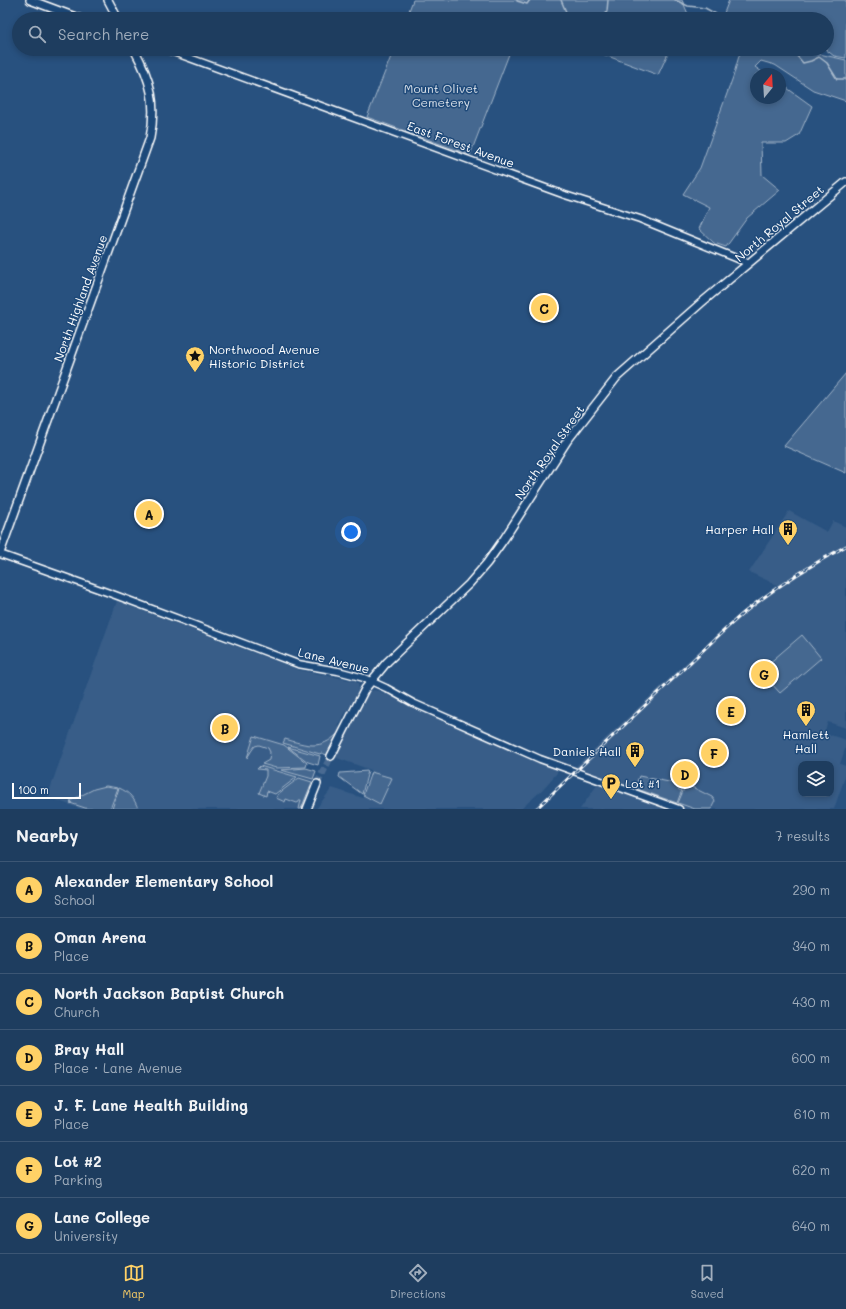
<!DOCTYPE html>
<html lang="en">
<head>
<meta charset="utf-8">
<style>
	body { margin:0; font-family:Mali,sans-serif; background:#2b4868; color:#f1f3f6 }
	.controls { position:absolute; right:12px; bottom:12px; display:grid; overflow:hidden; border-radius:8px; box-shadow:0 2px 6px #0003 }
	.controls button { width:36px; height:36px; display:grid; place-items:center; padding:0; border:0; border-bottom:1px solid #3c5674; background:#1e3d5f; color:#f1f3f6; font:20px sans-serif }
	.compass { position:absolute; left:750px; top:68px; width:36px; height:36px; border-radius:50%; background:#1e3d5f; box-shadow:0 2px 6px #0003; rotate:18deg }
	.scale { position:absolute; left:12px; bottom:10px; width:69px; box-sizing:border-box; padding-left:4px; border:2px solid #fff; border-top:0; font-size:11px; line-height:14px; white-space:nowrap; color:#fff; -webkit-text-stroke:3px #1f4a7a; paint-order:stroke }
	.you { position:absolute; left:351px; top:532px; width:14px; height:14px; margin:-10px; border:3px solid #fff; border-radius:50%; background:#1a73e8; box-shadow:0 0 0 6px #1a73e833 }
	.badge { display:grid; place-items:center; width:26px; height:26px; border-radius:50%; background:#ffd166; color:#111; font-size:13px; font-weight:700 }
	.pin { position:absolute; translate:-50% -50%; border:2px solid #fff; box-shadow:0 1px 4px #0006 }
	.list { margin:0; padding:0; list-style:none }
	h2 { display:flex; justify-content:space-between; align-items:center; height:52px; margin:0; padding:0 16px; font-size:17px }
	h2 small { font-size:13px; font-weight:400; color:#a1aebd }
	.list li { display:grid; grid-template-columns:26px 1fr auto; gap:12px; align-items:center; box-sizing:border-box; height:56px; padding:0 16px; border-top:1px solid #3c5674 }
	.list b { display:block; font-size:15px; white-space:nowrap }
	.list p { margin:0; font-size:13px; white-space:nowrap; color:#a1aebd }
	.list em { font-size:13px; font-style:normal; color:#a1aebd }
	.icon { flex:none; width:22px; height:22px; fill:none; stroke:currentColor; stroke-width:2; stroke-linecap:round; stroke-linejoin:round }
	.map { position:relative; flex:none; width:846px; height:809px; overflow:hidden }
	.search { position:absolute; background:#1e3d5f; box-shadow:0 2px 6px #0003; left:12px; right:12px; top:12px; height:44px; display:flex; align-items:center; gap:10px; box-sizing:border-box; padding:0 14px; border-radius:22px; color:#a1aebd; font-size:15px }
	.sheet { height:444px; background:#1e3d5f }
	nav { display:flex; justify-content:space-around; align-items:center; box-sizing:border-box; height:56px; border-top:1px solid #3c5674; background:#1e3d5f; font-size:11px; color:#a1aebd }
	nav a { display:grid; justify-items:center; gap:2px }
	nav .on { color:#ffd166 }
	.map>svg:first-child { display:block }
	.built { fill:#375d88; fill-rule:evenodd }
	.green { fill:#446890; stroke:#a2b4c8 }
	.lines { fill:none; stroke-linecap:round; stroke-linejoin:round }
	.stream { stroke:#aabbcd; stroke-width:1.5 }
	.secondary-tunnel { stroke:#486b92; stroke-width:7; stroke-dasharray:7 3.5; stroke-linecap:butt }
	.tertiary-casing { stroke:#fff; stroke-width:9 }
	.secondary-casing { stroke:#fff; stroke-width:10 }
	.primary-casing { stroke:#fff; stroke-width:10 }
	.tertiary { stroke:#1f4a7a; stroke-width:6 }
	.secondary { stroke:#1f4a7a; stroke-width:7 }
	.primary { stroke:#1f4a7a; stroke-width:7 }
	.rail-casing { stroke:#fff; stroke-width:3 }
	.rail { stroke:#1f4a7a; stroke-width:1.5; stroke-dasharray:4.5; stroke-linecap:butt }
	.labels { text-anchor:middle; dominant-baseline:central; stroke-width:3; stroke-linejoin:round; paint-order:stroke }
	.park-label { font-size:12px; fill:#dae1e9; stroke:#1f4a7a }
	.street-label { font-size:12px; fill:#fff; stroke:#1f4a7a }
	.poi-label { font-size:12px; fill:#fff; stroke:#1f4a7a; text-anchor:start }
</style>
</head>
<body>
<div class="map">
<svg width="846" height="809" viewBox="0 0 846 809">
	<rect width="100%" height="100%" fill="#28517f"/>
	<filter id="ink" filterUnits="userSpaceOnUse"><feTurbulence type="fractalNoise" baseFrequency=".025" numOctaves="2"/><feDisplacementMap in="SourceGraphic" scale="8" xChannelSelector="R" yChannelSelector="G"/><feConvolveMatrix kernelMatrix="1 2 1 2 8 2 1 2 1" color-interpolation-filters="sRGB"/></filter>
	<g filter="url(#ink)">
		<path class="built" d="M789,511L827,532L833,521L846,527V728L828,722L824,733L846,740V746L840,764L846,766V774L834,809H580L597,785L601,778L581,771L576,766L720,631L752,604L777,585L749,572ZM801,764H831V794H801Z
			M117,601L299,670L355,681L358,683L359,692L337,726L340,727L341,726H342L327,755L321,753L318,765L308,762L306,764V768L316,771L313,782L314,783L303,809H81L48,797L52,783Z
			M373,690L379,691L507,748L556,768L557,770V773L542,790L521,809H316L332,788L363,798L371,770L334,757L367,694Z"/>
		<path class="green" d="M413,0H682L688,14L685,19H406Z
			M729,0H846V58L834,56L825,49H827V19L770,18L769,19H742L730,15L737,19H725L727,14L724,13Z
			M394,49H511L470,155L367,117Z
			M589,49H670L658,75Z
			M741,49H804L810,52L846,60V101L813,90L775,65L761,61L755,67L765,74H756V98H780V83L812,106L799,135L786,143H761L762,175L780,190L747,218L726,247L714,243L699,229L709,207L683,194L700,168L733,77Z
			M846,373V473L784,446Z
			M802,635L821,658L780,693L760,671Z
			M338,733L327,755L321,753L320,754L283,743L285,739C306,745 321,751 338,733Z
			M254,736L284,745L307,763L306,767L276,768L262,764L269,760L270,752L268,748L259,745L255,746L252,750L247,758Z
			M288,747L320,756L318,765L308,762Z
			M260,766L297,777L275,794L267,791L266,796L259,793L266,776V770L257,769Z
			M306,768L316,771L313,779L281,770Z
			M368,771L362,794L339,777L340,773Z
			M371,772L392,778L380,804L363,795Z
			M639,776L684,785L683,789L680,787L678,788L679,790H682L677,803L635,788Z
			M299,778L312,782L301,809H299L301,800H299V802L297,803L286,799L285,802L276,798L278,794Z
			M686,784L712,797L715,801L711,809H695L678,803Z
			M106,786L118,788L110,809H88L70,803L72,802L70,801L94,789Z
			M119,788C129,792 135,799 138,809H112Z"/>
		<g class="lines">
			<path class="stream" d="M517,0V1L527,4L530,0
				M561,0L569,19
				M675,0L688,6L705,8L716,14
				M723,18L725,19
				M604,19L607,11L608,0
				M791,49L803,63L811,61L819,57L827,63L837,79H846"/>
			<path class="secondary-tunnel" d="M317,784L331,756"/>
			<defs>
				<path id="tertiary" d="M165,49L565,195L640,219L748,263
					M0,554L115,595L298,664L338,671L364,678L386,688L413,703L540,759L679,809"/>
				<path id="secondary" d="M30,0L81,19
					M331,756L365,689L387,662L469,584L487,563L504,539L567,441L617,377L701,303L846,182
					M307,809L317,784"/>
				<path id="primary" d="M108,0L118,19
					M0,553L150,138C157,103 151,80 134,49"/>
			</defs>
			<use href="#tertiary" class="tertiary-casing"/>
			<use href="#secondary" class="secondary-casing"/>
			<use href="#primary" class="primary-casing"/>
			<use href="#tertiary" class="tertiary"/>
			<use href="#secondary" class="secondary"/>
			<use href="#primary" class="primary"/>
			<defs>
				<path id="rail" d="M536,809L716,638C726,629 736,619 746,611C777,586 811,565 846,546"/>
			</defs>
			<use href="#rail" class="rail-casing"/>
			<use href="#rail" class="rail"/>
		</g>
	</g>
	<defs>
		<symbol id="sight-pin" viewBox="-11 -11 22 30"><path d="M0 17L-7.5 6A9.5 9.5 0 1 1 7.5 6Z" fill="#ffd166" stroke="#1f4a7a"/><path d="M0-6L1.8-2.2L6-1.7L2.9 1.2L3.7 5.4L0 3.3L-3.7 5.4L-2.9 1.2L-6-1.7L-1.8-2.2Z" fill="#111"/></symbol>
		<symbol id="building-pin" viewBox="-11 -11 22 30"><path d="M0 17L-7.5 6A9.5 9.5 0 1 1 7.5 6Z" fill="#ffd166" stroke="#1f4a7a"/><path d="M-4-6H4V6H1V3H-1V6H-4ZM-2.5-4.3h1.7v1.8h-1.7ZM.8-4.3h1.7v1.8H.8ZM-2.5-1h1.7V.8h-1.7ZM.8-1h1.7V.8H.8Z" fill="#111"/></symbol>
		<symbol id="parking-pin" viewBox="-11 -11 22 30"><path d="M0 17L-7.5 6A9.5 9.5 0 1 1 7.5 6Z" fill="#ffd166" stroke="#1f4a7a"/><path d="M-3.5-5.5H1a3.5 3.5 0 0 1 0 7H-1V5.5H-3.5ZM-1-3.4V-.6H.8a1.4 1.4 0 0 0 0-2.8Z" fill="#111"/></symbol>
	</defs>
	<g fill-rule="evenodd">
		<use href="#sight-pin" x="184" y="345" width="22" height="30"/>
		<use href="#building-pin" x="777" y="518" width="22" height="30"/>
		<use href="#building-pin" x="795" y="699" width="22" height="30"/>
		<use href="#building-pin" x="624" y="740" width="22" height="30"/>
		<use href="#parking-pin" x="600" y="772" width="22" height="30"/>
	</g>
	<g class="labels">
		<g class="park-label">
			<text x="441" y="88">Mount Olivet<tspan x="441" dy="14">Cemetery</tspan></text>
		</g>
		<g class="street-label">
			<text transform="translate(461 144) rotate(20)">East Forest Avenue</text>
			<text transform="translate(779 223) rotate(-40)">North Royal Street</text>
			<text transform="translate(80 298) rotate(-70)">North Highland Avenue</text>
			<text transform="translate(549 452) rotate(-55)">North Royal Street</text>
			<text transform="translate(334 660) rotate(14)">Lane Avenue</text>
		</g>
		<g class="poi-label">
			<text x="209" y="349">Northwood Avenue<tspan x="209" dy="14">Historic District</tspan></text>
			<text x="774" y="529" text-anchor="end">Harper Hall</text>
			<text x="806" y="734" text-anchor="middle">Hamlett<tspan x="806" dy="14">Hall</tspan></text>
			<text x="621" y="751" text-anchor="end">Daniels Hall</text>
			<text x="625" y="783">Lot #1</text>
		</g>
	</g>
</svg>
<div class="controls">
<button><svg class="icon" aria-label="layers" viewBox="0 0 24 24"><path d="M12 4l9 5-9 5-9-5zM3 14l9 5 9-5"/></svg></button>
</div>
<svg class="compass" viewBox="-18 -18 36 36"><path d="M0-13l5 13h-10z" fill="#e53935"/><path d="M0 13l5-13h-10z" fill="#a1aebd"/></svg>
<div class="scale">100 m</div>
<div class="you"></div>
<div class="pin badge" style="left:149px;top:514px">A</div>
<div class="pin badge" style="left:225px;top:728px">B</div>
<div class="pin badge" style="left:544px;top:308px">C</div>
<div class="pin badge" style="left:685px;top:774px">D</div>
<div class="pin badge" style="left:731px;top:711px">E</div>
<div class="pin badge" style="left:714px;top:753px">F</div>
<div class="pin badge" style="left:764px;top:674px">G</div>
<div class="search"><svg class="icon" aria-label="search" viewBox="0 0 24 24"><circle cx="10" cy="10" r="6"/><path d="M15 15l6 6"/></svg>Search here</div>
</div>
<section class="sheet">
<h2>Nearby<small>7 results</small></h2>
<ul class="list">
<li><span class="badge">A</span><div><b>Alexander Elementary School</b><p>School</p></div><em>290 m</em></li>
<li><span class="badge">B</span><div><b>Oman Arena</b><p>Place</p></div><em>340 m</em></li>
<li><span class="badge">C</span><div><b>North Jackson Baptist Church</b><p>Church</p></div><em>430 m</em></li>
<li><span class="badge">D</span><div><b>Bray Hall</b><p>Place · Lane Avenue</p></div><em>600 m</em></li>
<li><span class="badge">E</span><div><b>J. F. Lane Health Building</b><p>Place</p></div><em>610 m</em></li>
<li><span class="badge">F</span><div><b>Lot #2</b><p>Parking</p></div><em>620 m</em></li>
<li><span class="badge">G</span><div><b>Lane College</b><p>University</p></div><em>640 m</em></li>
</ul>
</section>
<nav>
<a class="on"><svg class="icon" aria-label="map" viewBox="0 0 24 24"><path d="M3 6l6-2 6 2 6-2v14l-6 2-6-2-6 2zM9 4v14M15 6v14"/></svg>Map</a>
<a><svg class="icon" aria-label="directions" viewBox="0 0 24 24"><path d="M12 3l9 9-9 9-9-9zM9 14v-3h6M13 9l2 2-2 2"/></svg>Directions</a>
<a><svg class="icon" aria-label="saved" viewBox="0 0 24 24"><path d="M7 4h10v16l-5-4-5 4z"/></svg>Saved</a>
</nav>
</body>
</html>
